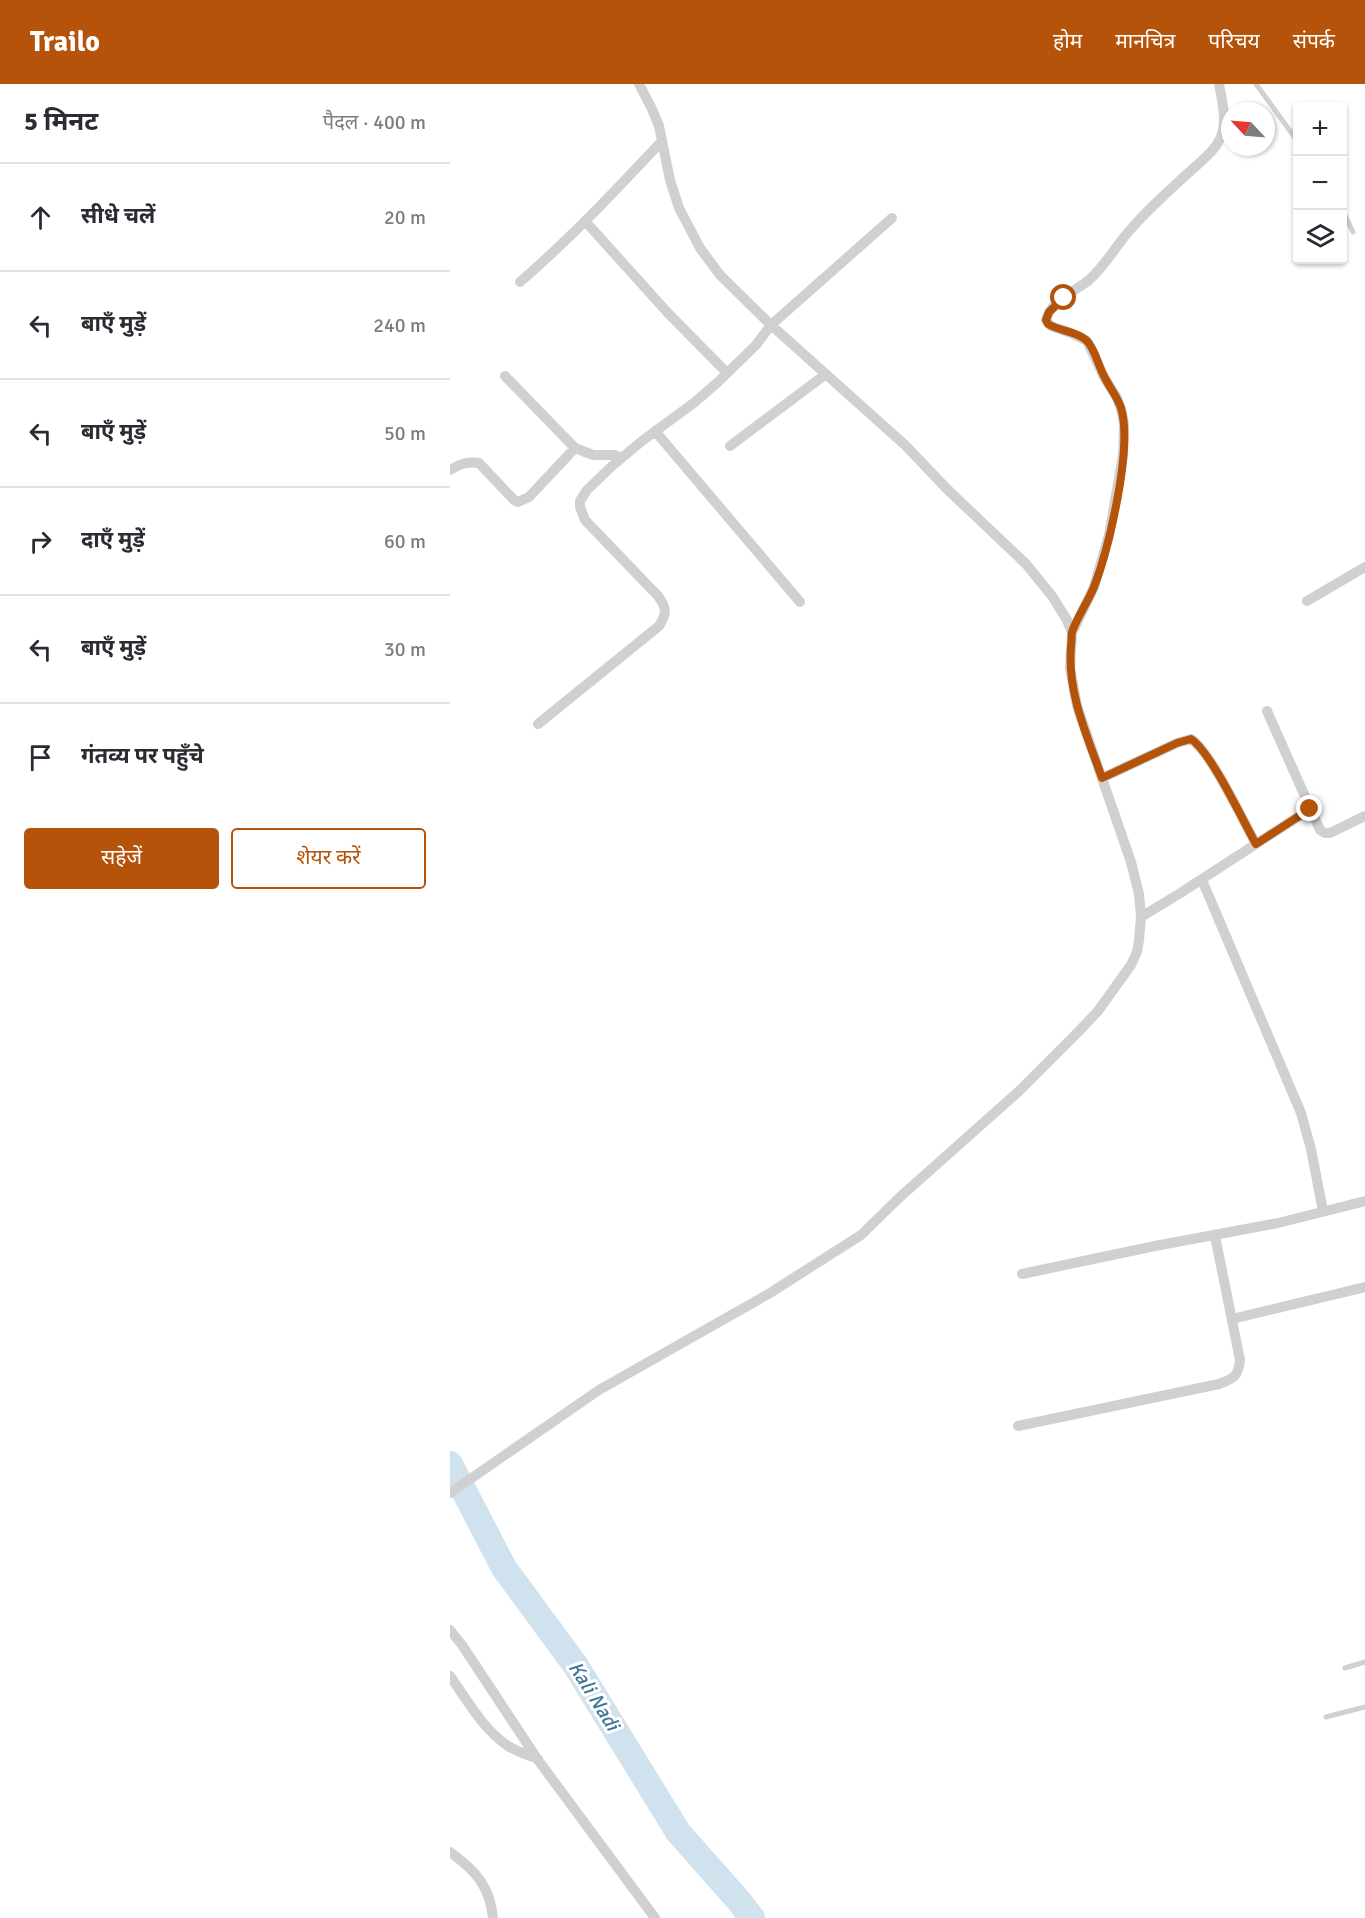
<!DOCTYPE html>
<html lang="hi">
<head>
<meta charset="utf-8">
<style>
	body { margin:0; font-family:Signika,"Noto Sans Devanagari",sans-serif; background:#f7f7f7; color:#2b2b33 }
	.controls { position:absolute; right:18px; top:18px; display:grid; overflow:hidden; border-radius:6px; box-shadow:0 2px 4px #0004 }
	.controls button { width:54px; height:54px; display:grid; place-items:center; padding:0; border:0; border-bottom:2px solid #e1e1e2; background:#fff; color:#2b2b33; font:30px sans-serif }
	.compass { position:absolute; left:771px; top:18px; width:54px; height:54px; border-radius:50%; background:#fff; box-shadow:0 2px 4px #0004; rotate:296deg }
	.stop { position:absolute; width:18px; height:18px; margin:-14px; border:4px solid #b45309; border-radius:50%; background:#fff }
	.stop.end { background:#b45309; border-color:#fff; box-shadow:0 2px 6px #0008 }
	.list { margin:0; padding:0; list-style:none }
	h2 { display:flex; justify-content:space-between; align-items:center; height:78px; margin:0; padding:0 24px; font-size:26px }
	h2 small { font-size:20px; font-weight:400; color:#7c7c81 }
	.list li { display:grid; grid-template-columns:39px 1fr auto; gap:18px; align-items:center; box-sizing:border-box; height:108px; padding:0 24px; border-top:2px solid #e1e1e2 }
	.list b { display:block; font-size:22px; white-space:nowrap }
	.list em { font-size:20px; font-style:normal; color:#7c7c81 }
	.actions { display:flex; gap:12px; padding:18px 24px }
	.actions a { flex:1; padding:14px 0; border:2px solid #b45309; border-radius:6px; text-align:center; font-size:21px; color:#b45309 }
	.actions .main { background:#b45309; color:#fff }
	.icon { flex:none; width:33px; height:33px; fill:none; stroke:currentColor; stroke-width:2; stroke-linecap:round; stroke-linejoin:round }
	.map { position:relative; flex:none; width:915px; height:1834px; overflow:hidden }
	header { display:flex; align-items:center; gap:36px; box-sizing:border-box; height:84px; padding:0 30px; background:#b45309; color:#fff }
	header strong { font-size:28px }
	nav { display:flex; gap:33px; margin-inline-start:auto; font-size:21px }
	main { display:flex }
	aside { flex:1; background:#fff }
	.map>svg:first-child { display:block }
	.lines { fill:none; stroke-linecap:round; stroke-linejoin:round }
	.river { stroke:#cfe2ee; stroke-width:26 }
	.lane { stroke:#d0d0d0; stroke-width:5 }
	.street { stroke:#d0d0d0; stroke-width:10 }
	.route { stroke:#b45309; stroke-width:8 }
	.labels { text-anchor:middle; dominant-baseline:central; stroke-width:6; stroke-linejoin:round; paint-order:stroke }
	.water-label { font-size:20px; font-style:italic; fill:#3f7597; stroke:#fff }
</style>
</head>
<body>
<header>
<strong>Trailo</strong>
<nav><a>होम</a><a>मानचित्र</a><a>परिचय</a><a>संपर्क</a></nav>
</header>
<main>
<aside>
<h2>5 मिनट<small>पैदल · 400 m</small></h2>
<ul class="list">
<li><svg class="icon" aria-label="ahead" viewBox="0 0 24 24"><path d="M12 20V5M6 11l6-6 6 6"/></svg><div><b>सीधे चलें</b></div><em>20 m</em></li>
<li><svg class="icon" aria-label="left" viewBox="0 0 24 24"><path d="M17 20v-9H6M10 6l-5 5 5 5"/></svg><div><b>बाएँ मुड़ें</b></div><em>240 m</em></li>
<li><svg class="icon" aria-label="left" viewBox="0 0 24 24"><path d="M17 20v-9H6M10 6l-5 5 5 5"/></svg><div><b>बाएँ मुड़ें</b></div><em>50 m</em></li>
<li><svg class="icon" aria-label="right" viewBox="0 0 24 24"><path d="M7 20v-9h11M14 6l5 5-5 5"/></svg><div><b>दाएँ मुड़ें</b></div><em>60 m</em></li>
<li><svg class="icon" aria-label="left" viewBox="0 0 24 24"><path d="M17 20v-9H6M10 6l-5 5 5 5"/></svg><div><b>बाएँ मुड़ें</b></div><em>30 m</em></li>
<li><svg class="icon" aria-label="arrive" viewBox="0 0 24 24"><path d="M6 21V4h12l-3 4 3 4H6"/></svg><div><b>गंतव्य पर पहुँचे</b></div></li>
</ul>
<div class="actions"><a class="main">सहेजें</a><a>शेयर करें</a></div>
</aside>
<div class="map">
<svg width="915" height="1834" viewBox="0 0 915 1834">
	<rect width="100%" height="100%" fill="#fff"/>
	<g class="lines">
		<path class="river" d="M0,1380L54,1484L126,1582L228,1748L289,1817L302,1834"/>
		<path class="lane" d="M806,0L848,58
			M892,125L903,148
			M895,1584L915,1578
			M876,1633L915,1623"/>
		<path class="street" d="M135,137L217,228L277,289
			M70,198C121,154 166,106 212,57
			M55,292L125,364L143,371H165L171,374
			M205,347L350,518
			M280,362L376,290
			M0,386C10,380 18,377 29,379L64,416L68,418L79,413L125,364
			M857,517L915,483
			M622,549L644,503L659,451L673,371L674,340L671,325L667,314L654,293L637,257L621,249L601,242L596,236C600,218 625,207 639,196C655,182 665,163 680,146C700,123 723,103 746,82C755,74 765,66 770,55C778,38 772,17 769,0
			M817,627L870,746L875,749H880L915,732
			M88,640L209,542C217,530 217,524 208,512L135,436L130,423V417L137,406L162,382L192,357L245,318L268,298L306,261L321,241L442,134
			M652,694L727,659L741,655C761,668 793,737 806,760
			M752,796L851,1029L861,1065L873,1127
			M691,833L732,808L860,725
			M572,1190L705,1162L828,1139L915,1117
			M782,1235L915,1203
			M568,1342L769,1300C784,1294 788,1293 790,1276L765,1152
			M0,1409L149,1306L320,1209L411,1151L450,1113L568,1008L629,947L648,927L681,881L687,868L689,856L691,833L689,810L681,778L627,622L620,584L622,549L617,536L602,512L576,480L498,406L455,361L321,241L270,191L250,164L229,124L220,96L209,42L202,25L189,0
			M0,1546L12,1561L88,1676L205,1834
			M0,1592C17,1616 33,1645 58,1662C67,1668 78,1671 88,1675
			M0,1768C25,1786 40,1802 43,1834"/>
	</g>
	<g class="lines">
		<path class="route" d="M614,214L599,228L596,236L598,240C609,247 626,247 636,256C645,264 648,281 654,292C659,303 667,312 671,324C683,363 659,464 644,503C638,518 627,533 622,548C621,552 622,558 621,562C617,609 637,651 652,694L727,659L741,655C761,668 793,737 806,760L860,725"/>
	</g>
	<g class="labels">
		<g class="water-label">
			<text transform="translate(144 1612) rotate(58)">Kali Nadi</text>
		</g>
	</g>
</svg>
<div class="controls">
<button>+</button>
<button>−</button>
<button><svg class="icon" aria-label="layers" viewBox="0 0 24 24"><path d="M12 4l9 5-9 5-9-5zM3 14l9 5 9-5"/></svg></button>
</div>
<svg class="compass" viewBox="-18 -18 36 36"><path d="M0-13l5 13h-10z" fill="#e53935"/><path d="M0 13l5-13h-10z" fill="#7c7c81"/></svg>
<div class="stop" style="left:614px;top:214px"></div>
<div class="stop end" style="left:860px;top:725px"></div>
</div>
</main>
</body>
</html>
